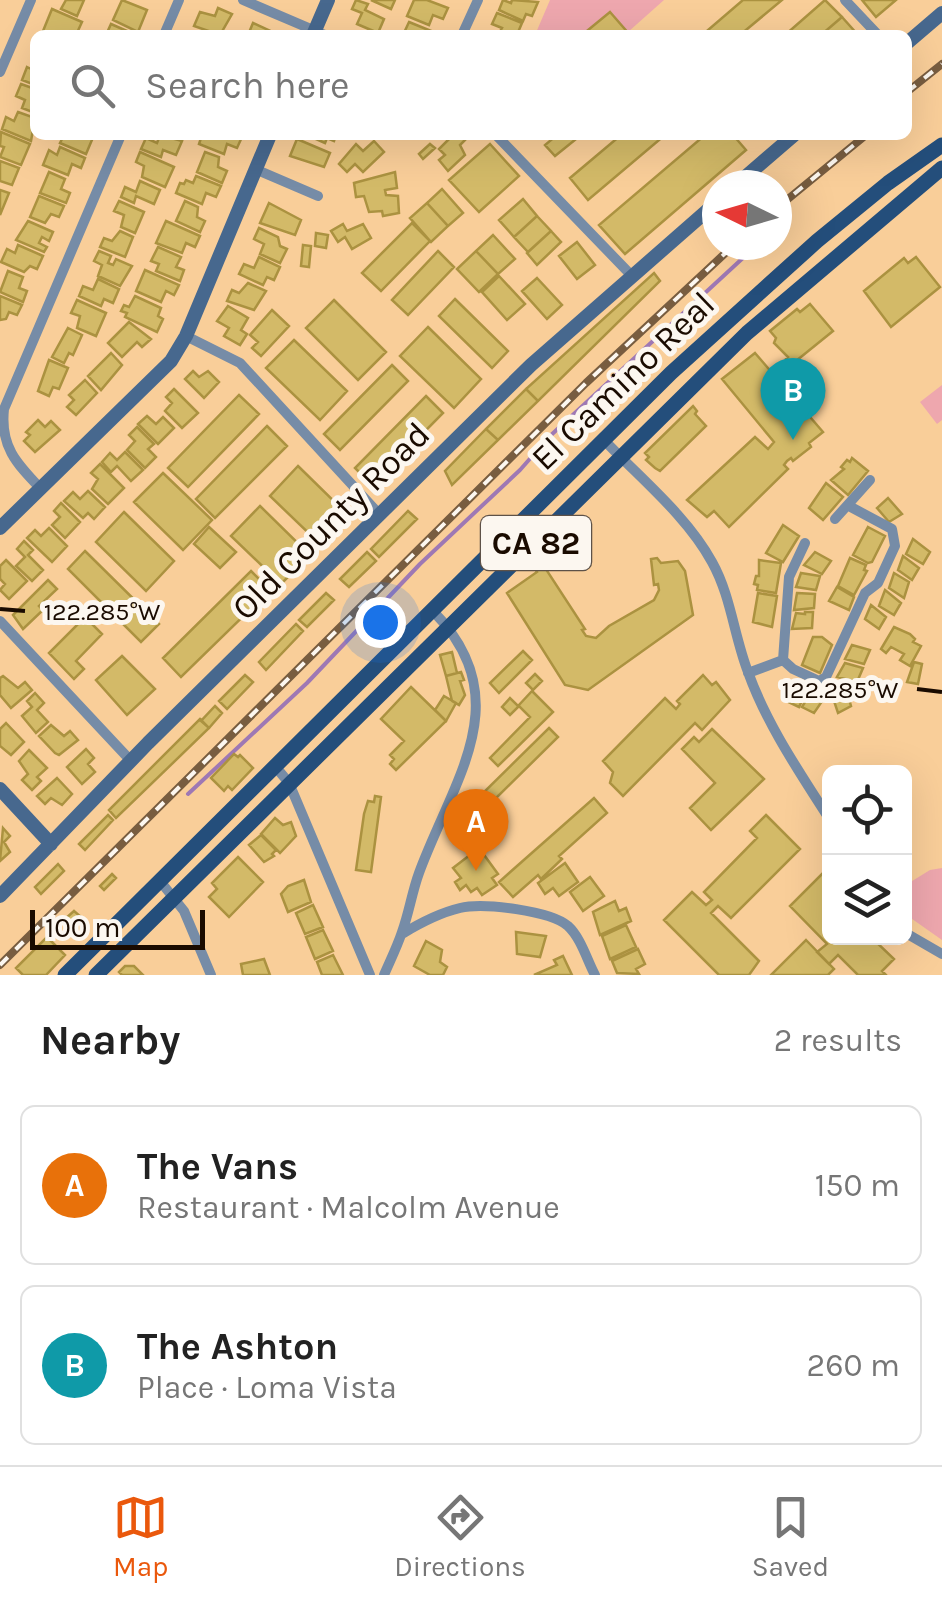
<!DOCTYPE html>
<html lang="en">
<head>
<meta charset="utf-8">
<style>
	body { margin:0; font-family:Karla,sans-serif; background:#f6f6f6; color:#222 }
	.controls { position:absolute; right:30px; bottom:30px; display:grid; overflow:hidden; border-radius:15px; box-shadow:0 10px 40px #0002 }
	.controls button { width:90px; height:90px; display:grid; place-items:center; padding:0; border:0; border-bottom:2px solid #e0e0e0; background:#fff; color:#222; font:50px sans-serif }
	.compass { position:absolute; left:702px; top:170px; width:90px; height:90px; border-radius:50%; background:#fff; box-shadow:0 10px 40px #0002; rotate:275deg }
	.scale { position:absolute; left:30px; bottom:25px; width:175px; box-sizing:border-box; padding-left:10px; border:5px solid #1a0b00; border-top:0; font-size:28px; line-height:35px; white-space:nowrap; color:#1a0b00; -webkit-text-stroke:8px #fcf7f0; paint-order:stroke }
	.you { position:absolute; left:380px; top:622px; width:35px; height:35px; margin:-25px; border:8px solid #fff; border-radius:50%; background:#1a73e8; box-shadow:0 0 0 15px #1a73e833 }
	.badge { display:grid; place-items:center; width:65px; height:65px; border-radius:50%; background:#ea580c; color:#fff; font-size:32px; font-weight:700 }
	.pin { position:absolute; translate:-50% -82px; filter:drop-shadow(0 2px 5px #0008) }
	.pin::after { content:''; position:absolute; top:52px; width:35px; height:30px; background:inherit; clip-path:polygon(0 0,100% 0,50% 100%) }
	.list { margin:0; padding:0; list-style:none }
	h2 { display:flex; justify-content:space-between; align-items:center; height:130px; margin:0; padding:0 40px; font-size:42px }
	h2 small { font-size:32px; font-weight:400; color:#767676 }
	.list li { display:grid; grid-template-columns:65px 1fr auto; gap:30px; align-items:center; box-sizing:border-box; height:160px; margin:0 20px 20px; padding:0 20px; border:2px solid #e0e0e0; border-radius:15px }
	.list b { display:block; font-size:38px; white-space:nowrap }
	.list p { margin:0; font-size:32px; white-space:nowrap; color:#767676 }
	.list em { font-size:32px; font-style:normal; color:#767676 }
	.icon { flex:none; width:55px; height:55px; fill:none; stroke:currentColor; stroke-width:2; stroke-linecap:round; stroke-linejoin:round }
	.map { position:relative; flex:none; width:942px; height:975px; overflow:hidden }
	.search { position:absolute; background:#fff; box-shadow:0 10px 40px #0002; left:30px; right:30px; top:30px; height:110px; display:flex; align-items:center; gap:25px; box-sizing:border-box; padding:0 35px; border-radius:15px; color:#767676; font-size:38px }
	.sheet { height:490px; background:#fff }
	nav { display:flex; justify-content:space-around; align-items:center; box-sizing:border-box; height:140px; border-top:2px solid #e0e0e0; background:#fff; font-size:28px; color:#767676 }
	nav a { display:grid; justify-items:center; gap:5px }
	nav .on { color:#ea580c }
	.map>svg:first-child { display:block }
	.green { fill:#eea7ae }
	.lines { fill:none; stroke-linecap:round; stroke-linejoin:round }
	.stream { stroke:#9e78b4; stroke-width:4 }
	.building { fill:#d3ba68; stroke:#ab9240; stroke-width:2.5 }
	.street { stroke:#768ca7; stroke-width:10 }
	.secondary { stroke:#47688e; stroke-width:14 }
	.primary { stroke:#244e7b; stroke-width:15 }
	.rail-casing { stroke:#785d40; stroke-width:8 }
	.rail { stroke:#fcf7f0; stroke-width:4; stroke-dasharray:11; stroke-linecap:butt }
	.ticks { fill:none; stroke:#1a0b00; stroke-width:4 }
	.labels { text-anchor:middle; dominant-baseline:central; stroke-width:10; stroke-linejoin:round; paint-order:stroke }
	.shield { fill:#fcf7f0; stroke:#5e5248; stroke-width:2.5 }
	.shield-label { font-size:32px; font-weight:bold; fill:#1a0b00 }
	.street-label { font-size:35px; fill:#1a0b00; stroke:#fcf7f0 }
	.ticks-label { font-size:25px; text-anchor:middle; fill:#1a0b00; stroke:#fcf7f0; stroke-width:10; stroke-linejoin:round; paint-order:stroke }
</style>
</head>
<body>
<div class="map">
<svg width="942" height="975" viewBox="0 0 942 975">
	<rect width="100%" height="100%" fill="#f9ce99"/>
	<path class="green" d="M550,0H664L628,32L610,12L582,35H535Z
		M942,385V420L937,424L920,402Z
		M942,868V940L905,914L904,886L930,870Z"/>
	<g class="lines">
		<path class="stream" d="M188,794L307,683L420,564L520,470L550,436L757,245"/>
	</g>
	<path class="building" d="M84,0L77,16L61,9L66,0Z
		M122,0L147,10L138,32L113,20Z
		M356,0L368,4L365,10L384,19L378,33L357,24L362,13L352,9Z
		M371,0H395L391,9Z
		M414,0H427L448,8L443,19L433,15L429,25L407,16Z
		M503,0L511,3L512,0L538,2L532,16L526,14L523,21L499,10Z
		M743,0H782L740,35H713L708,30Z
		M825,0L842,17L821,35H785Z
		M862,0H896L876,17Z
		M218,8L232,14L220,35L194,26L200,12L215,16Z
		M52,9L82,22L76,35H52L43,31Z
		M610,12L630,35H582Z
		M497,13L522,23L519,30L525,32L524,35H498L502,28L492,24Z
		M842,17L858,35H821Z
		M409,22L436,33L435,35H403Z
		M253,23L275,33L274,35H248Z
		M111,24L136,35H106Z
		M27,67L35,71V85L22,80Z
		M21,84L35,89V113L22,108L25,100L16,96Z
		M18,112L35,118L31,141L2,129L6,117L14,121Z
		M1,132L30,144L21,165L0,157L4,147L0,146Z
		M64,135H94L86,154L60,143Z
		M160,135L182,141L176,155L163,150L161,157L141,149L146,138L157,143Z
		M202,135L211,137H242L237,148L227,144L224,154L199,144Z
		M307,135H336L334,141L327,138L325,143Z
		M453,135H462L466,139L460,145L465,155L448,171L439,160L445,155L439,149Z
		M557,135H581L555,156L545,145Z
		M621,135H665L588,200L570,178Z
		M705,135H733L746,150L625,254L599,225Z
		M297,139L330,153L324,167L290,156Z
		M374,141L384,152L363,172L355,164L347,172L339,164L356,144L363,151Z
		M430,144L435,148L423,159L419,154Z
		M490,144L519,176L479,212L449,180Z
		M60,147L85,158L81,168L72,164L68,175L43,165L49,150L57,155Z
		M140,152L174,167L165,187L142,177L144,166L136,162Z
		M205,152L219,157L218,167L227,171L222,183L197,172Z
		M0,161L19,168L12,185L0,181Z
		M49,172L65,179L61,189L70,193L66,203L40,193Z
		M395,172L397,188L385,190L386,195L398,196L399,213L383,216L382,211L369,212L364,196L356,197L354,183Z
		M196,176L221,186L216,197L206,193L202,204L176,193L180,183L184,184L186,180L193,183Z
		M140,181L160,190L154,204L136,196L134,203L121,197L125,187L136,192Z
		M442,189L463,213L448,226L427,203Z
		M0,190L9,193L0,215Z
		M39,196L64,206L59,217L51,214L45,223L30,217Z
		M523,199L537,216L514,237L499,220Z
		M119,201L144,212L135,233L121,227L124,215L114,211Z
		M185,201L198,207L197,217L205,221L200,232L176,221Z
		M269,203L301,220L295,235L260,223Z
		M427,203L448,226L431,242L410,218Z
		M537,216L551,231L528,252L514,237Z
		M28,221L53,232L49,241L42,237L39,243L47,247L44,252L16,240Z
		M166,221L200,236L195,247L186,243L182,253L156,243Z
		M412,223L430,241L381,291L362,273Z
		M343,224L347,231L363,224L371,238L352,249L345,237L338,242L331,231Z
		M259,228L278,237L280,246L287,249L280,263L260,254L264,244L254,239Z
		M120,231L133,237L125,257L100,247L104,238L112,241Z
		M551,231L561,242L537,265L527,253Z
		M316,233L328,235L326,248L315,246Z
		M493,235L515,259L498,274L476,251Z
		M577,242L595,265L577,279L559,256Z
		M18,245L43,256L37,269L30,266L24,272L1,262L7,249L15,253Z
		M303,245L311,246L309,267L301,266Z
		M158,247L181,257L176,267L184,270L180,281L156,271L159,264L151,261Z
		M99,251L111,256L108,263L113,265L116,259L132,266L120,286L98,276L102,265L94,261Z
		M438,251L454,267L408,315L392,300Z
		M476,251L498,274L479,292L457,269Z
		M259,257L280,267L274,280L267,277L263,285L239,274L244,264L254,268Z
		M916,257L940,287L891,327L864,291L904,258L908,263Z
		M145,270L179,285L174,295L166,291L161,302L136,291Z
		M8,271L23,277L19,288L27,291L23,302L0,292Z
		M654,273L660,281L538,401L526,389Z
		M499,276L525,304L507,320L482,292Z
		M537,278L562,305L547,319L522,291Z
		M98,279L119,289L113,303L104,299L101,306L79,296L83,286L93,290Z
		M248,283L266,291L254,310L227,301L232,290L239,293Z
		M0,296L22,305L17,315L9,312L6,319L0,320Z
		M135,296L161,308L158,316L163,319L157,332L125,317L127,313L121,311L124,305L129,307Z
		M455,299L508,351L492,368L439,316Z
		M77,300L106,313L96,336L77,328L80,316L71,313Z
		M334,300L386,352L358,380L306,328Z
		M810,304L833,331L791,365L786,359L788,357L774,343L776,338L770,331L797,309L800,312Z
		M228,306L248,318L241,330L247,334L240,345L224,336L229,328L217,321Z
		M272,310L289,326L261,356L252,348L258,342L250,335Z
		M129,322L151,339L142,347L137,342L122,357L108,343Z
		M428,327L481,379L454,408L400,356Z
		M68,328L82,335L73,355L69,353L64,363L52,357Z
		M294,340L347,391L320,420L266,368Z
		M111,353L122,365L101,390L88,376Z
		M755,353L823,432L809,443L811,447L793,461L791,458L787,461L784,465L788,469L729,527L714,511L707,517L687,500L755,437L768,449L774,442L722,379Z
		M49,360L68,368L59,389L53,387L49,396L38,391Z
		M392,365L408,381L340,450L324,434Z
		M193,371L199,377L208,371L219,382L204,398L185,379Z
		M85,380L97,393L76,415L67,407L74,400L69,395Z
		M174,389L198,413L182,428L165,411L172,403L166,397Z
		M526,389L538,401L498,440L486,429Z
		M239,395L259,414L188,487L168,468Z
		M426,396L443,413L372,485L355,468Z
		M693,406L697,411L695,414L706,426L660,471L655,468L646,460L649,457L645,453Z
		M147,416L156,424L163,417L174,428L158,444L138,424Z
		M38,420L45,427L51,421L60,430L35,452L24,441L30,435L26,432Z
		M267,426L287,446L215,518L196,499Z
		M137,427L154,444L148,449L156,457L145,468L127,450L135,441L129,435Z
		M486,429L498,440L452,485L445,471Z
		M125,452L143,470L131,481L117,466L111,472L102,462L110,453L117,460Z
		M852,458L868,471L848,495L831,480L844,469L841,467L847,460L850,462Z
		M100,464L124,488L108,504L92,489L98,479L91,473Z
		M298,466L348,515L320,544L270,496Z
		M163,473L212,520L183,550L134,502Z
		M826,483L843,497L823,520L809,508Z
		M88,491L105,507L94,519L88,513L83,518L64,501L73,492L80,499Z
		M888,498L902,514L889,522L877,508Z
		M61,503L80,522L65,538L52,525L60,517L54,511Z
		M260,506L310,555L281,584L231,536Z
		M408,511L417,519L379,557L371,549Z
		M124,512L174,561L146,591L96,542Z
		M783,525L799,536L783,562L766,553Z
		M209,527L236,552L220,568L194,544Z
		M868,527L885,536L872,562L868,563L853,555Z
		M49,528L67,546L52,562L27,538L35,530L41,536Z
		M913,539L930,552L923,564L906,554Z
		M24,541L33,550L28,555L43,570L32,581L16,566L25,557L17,549Z
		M85,551L159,624L141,642L68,569Z
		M367,552L376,561L349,587L340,579Z
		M815,552L831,561L822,574L804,565Z
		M903,556L919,568L912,580L898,570Z
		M657,558L661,563L678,561L685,571L693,615L588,690L565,685L507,593L537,572L534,567L542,563L585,629L582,630L586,636L596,638L609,626L654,600L659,590L658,584L654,585L651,559Z
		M850,558L866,565L864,570L867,571L854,595L838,586Z
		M6,560L27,581L9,599L0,590L5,584L0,579V566Z
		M759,560L781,563L776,593L757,590L758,585L754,584L756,576H759Z
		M251,571L270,590L181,677L163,658Z
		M801,573L820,576L816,590L796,587Z
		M894,573L909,582L904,598L889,588Z
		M48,580L57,589L39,606L43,610L23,629L13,615Z
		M837,587L854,597L849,610L829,601Z
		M885,590L901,603L894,615L879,606Z
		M326,593L334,600L307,627L299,620Z
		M758,593L777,596L772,627L753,622Z
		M797,593L815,594L814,608L794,610Z
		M871,605L886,617L879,629L865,619Z
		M805,612H813L812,628L792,629L796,613L805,614Z
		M85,617L102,634L76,661L84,669L74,679L49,653Z
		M296,624L303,631L266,670L259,662Z
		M894,627L910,634L915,639L913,642L921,646L910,666L900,660L904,654L891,647L886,653L881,649Z
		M813,637H822L832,645L820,673L802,665Z
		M852,645L870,650L864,664L845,659Z
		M523,651L532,660L499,693L490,683Z
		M452,652L457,673L446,676L440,655Z
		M122,656L155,689L127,715L96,680Z
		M914,662L922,664L918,684L907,682Z
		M845,663L863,668L857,682L837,677Z
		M461,672L464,680L460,681L465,695L459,705L452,701L446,676Z
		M535,674L542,681L533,690L526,683Z
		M245,675L253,682L227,709L219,701Z
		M703,675L712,685L716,682L730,700L702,730L695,723L623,796L610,783L613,772L603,761L665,698L676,709L680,704L677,701Z
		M3,676L18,688L25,682L32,690L11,708L0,695V678Z
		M793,684L807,690L799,707L784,700Z
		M411,687L446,721L396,770L390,764L394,759L390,755L404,741L381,719Z
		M846,688L851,706L838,713L832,695Z
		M812,690L825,697L814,713L802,707Z
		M532,691L553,712L498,766L490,758L530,717L519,706L510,715L502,707L510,698L518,706Z
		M35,693L44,703L37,710L48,722L36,733L22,716L32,707L27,701Z
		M444,696L456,703L446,721L435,710Z
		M215,706L222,713L209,728L201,721Z
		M200,719L209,728L116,818L109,810Z
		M6,723L24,742L11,755L0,746V729Z
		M51,725L64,736L70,731L78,740L59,755L55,753L39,736Z
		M549,728L558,737L488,806L479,797Z
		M712,729L764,779L711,830L690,808L715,783L682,749L694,737L699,742Z
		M86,749L94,758L88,764L95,772L82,784L67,767Z
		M29,750L47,768L37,777L41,781L32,790L22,780L28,774L19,761Z
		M234,754L238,757L240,755L253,768L232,790L228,786L224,791L211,778Z
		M57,778L72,794L62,805L51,798L45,804L37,796Z
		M375,796L381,797L371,872L356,870L364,814L368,801L374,802Z
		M594,798L607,813L559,856L562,859L541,879L538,875L513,897L499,882Z
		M108,815L113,820L85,850L79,844Z
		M766,815L800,849L731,918L718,906L711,913L759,961L749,975H719L664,920L692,892L706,905L712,900L704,892L757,838L750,831Z
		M275,818L283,825L291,822L296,836L280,853L261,834Z
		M3,828L10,836L4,842L10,852L0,861Z
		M261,835L276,850L272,854L274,856L264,862L249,845Z
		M479,848L498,874L492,878L497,885L482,895L477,888L471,892L466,885L460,890L455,882L461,878L453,868Z
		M238,857L263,882L229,917L209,897L217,889L212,883Z
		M565,863L578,882L559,896L553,888L545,894L538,883Z
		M58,864L64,871L41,894L35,887Z
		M824,872L830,877V938H872L894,959L882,971L886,975H858L838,955L829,964L817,952L827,944L790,906Z
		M112,874L116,878L104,890L100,886Z
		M590,877L604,896L583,911L570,892Z
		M304,880L311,902L288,912L281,894L288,886Z
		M615,901L619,911L626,908L631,921L600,935L593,912Z
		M313,905L323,927L305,934L296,913Z
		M74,911L81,917L72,926L65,919Z
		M626,925L636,947L610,959L602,936Z
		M323,930L333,951L315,959L306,937Z
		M516,932L546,936L540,957L517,954Z
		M47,937L65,955L46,975H23L16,968Z
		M806,940L834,969L828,975H771Z
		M426,941L442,950L440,962L447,967L443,975H430L414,966Z
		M638,949L645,964L636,969L639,974L617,973L612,961Z
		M333,955L343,975H322L317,962Z
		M563,956L572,975H534L557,965L554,960Z
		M264,959L270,975H243L241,964Z
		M125,966H134L143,975H122L119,972Z"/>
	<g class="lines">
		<path class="street" d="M243,0L325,35
			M845,0L878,35
			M164,35L179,0
			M462,35L478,0
			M0,72L31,0
			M496,135L632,276
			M255,169L318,196
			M186,336L240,363L379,514
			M605,441C641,479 687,516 712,562C731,596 734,636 748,672C767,725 800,773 830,820
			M40,488C16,463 0,446 4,409L121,135
			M835,519L870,480
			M0,621L131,761
			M783,660L793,669L819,681L826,677L865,593L878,583L895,546L892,529L849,506
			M783,660L789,577L805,543
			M748,673L783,660
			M275,766L289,783L370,975
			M160,881L184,911L211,975
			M904,932L942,954
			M402,934C420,923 439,913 460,908C483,902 551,911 568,926C581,938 587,960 595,975
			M384,975C390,961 397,947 402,932C409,913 412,892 419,873C454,778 520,699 432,610"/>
		<path class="secondary" d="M313,35L328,0
			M907,43L942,13
			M736,185L794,135
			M0,528L171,361L186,336L270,135
			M0,789L51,844
			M0,896L148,743L531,365L717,202"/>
		<path class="primary" d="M65,975L671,373L817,241L888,183L942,145
			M96,975L747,333L942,168"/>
		<defs>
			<path id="rail" d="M907,92L942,64
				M777,208L866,135
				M0,965L586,383L734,245"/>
		</defs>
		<use href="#rail" class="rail-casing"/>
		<use href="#rail" class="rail"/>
	</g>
	<path class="ticks" d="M0,609L25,611M917,689L942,692"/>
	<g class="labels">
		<rect class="shield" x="481" y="516" width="110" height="54" rx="8"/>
		<g class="shield-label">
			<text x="536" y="543">CA 82</text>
		</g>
		<g class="street-label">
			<text transform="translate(623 381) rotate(-44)">El Camino Real</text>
			<text transform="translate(331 521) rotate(-45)">Old County Road</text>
		</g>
	</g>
	<g class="ticks-label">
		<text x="102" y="620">122.285°W</text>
		<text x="840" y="698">122.285°W</text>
	</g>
</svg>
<div class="controls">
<button><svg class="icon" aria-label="locate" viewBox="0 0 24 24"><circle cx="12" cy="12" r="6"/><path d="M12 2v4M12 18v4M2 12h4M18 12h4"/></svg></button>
<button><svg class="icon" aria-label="layers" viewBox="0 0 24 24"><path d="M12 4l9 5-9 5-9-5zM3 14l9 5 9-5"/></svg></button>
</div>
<svg class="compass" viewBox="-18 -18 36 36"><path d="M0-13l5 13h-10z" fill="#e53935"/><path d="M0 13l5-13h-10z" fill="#767676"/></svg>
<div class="scale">100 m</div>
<div class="you"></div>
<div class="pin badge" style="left:476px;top:871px;background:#e8710a">A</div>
<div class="pin badge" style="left:793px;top:440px;background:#0f9aa8">B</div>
<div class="search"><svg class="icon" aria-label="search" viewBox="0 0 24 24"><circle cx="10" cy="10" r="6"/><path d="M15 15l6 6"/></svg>Search here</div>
</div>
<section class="sheet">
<h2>Nearby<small>2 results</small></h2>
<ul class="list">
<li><span class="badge" style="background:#e8710a">A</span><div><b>The Vans</b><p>Restaurant · Malcolm Avenue</p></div><em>150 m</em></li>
<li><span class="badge" style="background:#0f9aa8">B</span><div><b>The Ashton</b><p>Place · Loma Vista</p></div><em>260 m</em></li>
</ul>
</section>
<nav>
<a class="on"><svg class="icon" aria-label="map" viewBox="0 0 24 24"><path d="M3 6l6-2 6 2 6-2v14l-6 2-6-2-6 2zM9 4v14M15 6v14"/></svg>Map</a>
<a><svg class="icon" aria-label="directions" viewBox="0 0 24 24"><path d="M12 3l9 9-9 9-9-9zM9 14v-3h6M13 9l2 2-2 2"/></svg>Directions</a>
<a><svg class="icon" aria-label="saved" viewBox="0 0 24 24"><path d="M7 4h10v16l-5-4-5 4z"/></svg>Saved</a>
</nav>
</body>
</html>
